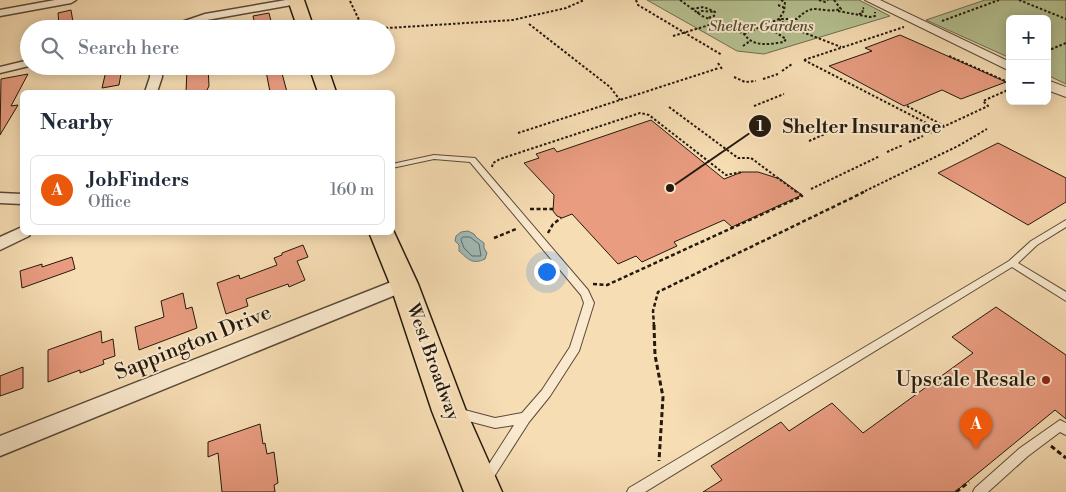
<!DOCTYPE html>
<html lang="en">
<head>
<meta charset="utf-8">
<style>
	body { margin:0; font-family:"Libre Bodoni",serif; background:#f2f2f3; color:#1f2937 }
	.controls { position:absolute; right:15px; top:15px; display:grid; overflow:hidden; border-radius:8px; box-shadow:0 2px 12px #0003 }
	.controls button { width:45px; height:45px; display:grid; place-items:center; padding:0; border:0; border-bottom:1px solid #e0e1e3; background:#fff; color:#1f2937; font:25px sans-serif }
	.you { position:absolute; left:546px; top:271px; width:18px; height:18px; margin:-12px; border:4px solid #fff; border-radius:50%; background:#1a73e8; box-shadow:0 0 0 8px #1a73e833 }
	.badge { display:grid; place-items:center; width:32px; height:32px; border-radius:50%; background:#ea580c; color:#fff; font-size:16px; font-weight:700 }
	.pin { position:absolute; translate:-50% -41px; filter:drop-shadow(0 1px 2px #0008) }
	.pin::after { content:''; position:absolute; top:26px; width:18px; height:15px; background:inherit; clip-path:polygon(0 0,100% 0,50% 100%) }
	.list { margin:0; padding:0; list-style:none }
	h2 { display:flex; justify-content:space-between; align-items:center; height:65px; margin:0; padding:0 20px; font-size:21px }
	h2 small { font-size:16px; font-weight:400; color:#747a83 }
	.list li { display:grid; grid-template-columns:32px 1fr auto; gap:15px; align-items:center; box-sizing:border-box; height:70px; margin:0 10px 10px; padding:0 10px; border:1px solid #e0e1e3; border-radius:8px }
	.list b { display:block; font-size:19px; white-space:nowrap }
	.list p { margin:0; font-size:16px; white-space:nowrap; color:#747a83 }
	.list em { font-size:16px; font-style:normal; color:#747a83 }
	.icon { flex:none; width:28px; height:28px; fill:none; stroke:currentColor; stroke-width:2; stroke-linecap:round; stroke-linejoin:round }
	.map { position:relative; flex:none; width:1066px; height:492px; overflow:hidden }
	.search { position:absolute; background:#fff; box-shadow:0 2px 12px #0003; left:20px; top:20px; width:375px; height:55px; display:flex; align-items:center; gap:12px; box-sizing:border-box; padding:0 18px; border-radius:28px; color:#747a83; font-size:19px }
	.panel { position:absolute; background:#fff; box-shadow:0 2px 12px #0003; left:20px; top:90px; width:375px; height:145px; border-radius:8px }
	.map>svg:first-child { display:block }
	.green { fill:#b6c292; stroke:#6d6e50 }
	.water { fill:#a1bab7; stroke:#6f7a73 }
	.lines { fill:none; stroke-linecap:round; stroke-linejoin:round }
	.shore { stroke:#626a62; stroke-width:1 }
	.building { fill:#e99c80; stroke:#24190d }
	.service-casing { stroke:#594a37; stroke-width:2 }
	.minor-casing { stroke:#594a37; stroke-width:3 }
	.tertiary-casing { stroke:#594a37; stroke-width:2 }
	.primary-casing { stroke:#24190d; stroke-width:3 }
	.path-far2 { stroke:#24190d; stroke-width:2; stroke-dasharray:2.5 2; stroke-linecap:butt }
	.path-far1 { stroke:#24190d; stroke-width:2.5; stroke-dasharray:4 2.5; stroke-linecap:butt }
	.path { stroke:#24190d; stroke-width:3; stroke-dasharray:5 3; stroke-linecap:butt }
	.service { fill:#fae9ce; fill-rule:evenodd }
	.minor { fill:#fae9ce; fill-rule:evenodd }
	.tertiary { fill:#fae9ce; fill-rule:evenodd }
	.primary { fill:#f7ddb4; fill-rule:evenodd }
	.poi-dot { fill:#8f2418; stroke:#fae9ce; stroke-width:2 }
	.labels { text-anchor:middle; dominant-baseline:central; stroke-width:4; stroke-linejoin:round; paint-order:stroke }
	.far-park-label { font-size:15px; font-style:italic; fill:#504c35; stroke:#fae9ce }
	.street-label { font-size:18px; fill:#24190d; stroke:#fae9ce }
	.near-street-label { font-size:21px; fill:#24190d; stroke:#fae9ce }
	.near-poi-label { font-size:21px; fill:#24190d; stroke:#fae9ce; text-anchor:end }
	.leader { fill:none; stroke:#24190d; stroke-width:2 }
	.callout-dot { fill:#24190d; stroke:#fae9ce; stroke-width:2 }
	.mark-label { font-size:15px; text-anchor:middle; font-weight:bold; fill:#fff }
	.callout-label { font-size:19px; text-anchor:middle; font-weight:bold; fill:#24190d; stroke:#fae9ce; stroke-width:4; stroke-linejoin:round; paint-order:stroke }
</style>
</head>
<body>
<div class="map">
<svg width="1066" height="492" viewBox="0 0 1066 492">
	<rect width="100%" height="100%" fill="#f7ddb4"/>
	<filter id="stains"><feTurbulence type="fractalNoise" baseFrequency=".004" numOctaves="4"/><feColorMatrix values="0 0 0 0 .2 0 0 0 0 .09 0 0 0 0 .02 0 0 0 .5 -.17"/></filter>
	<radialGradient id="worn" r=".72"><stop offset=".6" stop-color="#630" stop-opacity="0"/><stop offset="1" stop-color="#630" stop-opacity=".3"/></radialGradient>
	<path class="green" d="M647,0H859L890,16L764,54L737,51Z
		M985,0H1066V84L1047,75V19H1010V58L926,20Z"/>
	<path class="water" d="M468,231L474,234L476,237L484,243V248L487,253L485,259C472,265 468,259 459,251V245L455,241L456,236L461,232Z"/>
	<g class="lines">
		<path class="shore" d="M463,237H470L479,244L481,256H472L464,248L461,240Z"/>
	</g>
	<path class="building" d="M71,10L73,22L59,25L58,13Z
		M269,13L273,29H256L253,16Z
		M900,35L943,54L1006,82L961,99L942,90L904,106L829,66L872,51L865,48Z
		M200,66H208L209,86L206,92H186L187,69Z
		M265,66H280L287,92H270Z
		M122,68L119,85L102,88L106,71Z
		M28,74L11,106L18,105L0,135L1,79Z
		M651,120L724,179L742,172H758L780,179L802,195L732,227L724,220L674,242L677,246L642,262L636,256L618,264L572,214L562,218L557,216L553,211L554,195L524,163L539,158L536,154L554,148L557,152Z
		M998,143L1066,178V202L1028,225L938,173Z
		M303,245L308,257L297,261L305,280L289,287L288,284L246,299L248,306L226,314L217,283L239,275L240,279L277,265L274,258L282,255V253Z
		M72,257L75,269L22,288L20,271L42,264V267Z
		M183,293L186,309L192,307L197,328L139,350L135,327L164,317L161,301Z
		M996,307L1066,355V419L1055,410L955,492H703L722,480L711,466L781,422L789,431L832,403L863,433L973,353L952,337Z
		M101,331L102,343L113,339L115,356L103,360L104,364L80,373V370L48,382V350Z
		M23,367V388L0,396V376Z
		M260,424L263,444L265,443L267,454L274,452L278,483L274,485L275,492H222L218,453L208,457V442Z"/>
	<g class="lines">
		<defs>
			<path id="service" d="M434,155L475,158L588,290L594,303L579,351L550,396L529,422L490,483L486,485L482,483L480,479L482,475L514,425L495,428L453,417L451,413L453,409L457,408L495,418L522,413L542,390L570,347L584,303L581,295L470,162L434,159L392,168V164Z
				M1066,220V227L1037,245L1018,263L1066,292V301L1012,267L645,492H627L629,488L1009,261L1031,241Z
				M1060,420L1066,423V435L1060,432L1028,456L988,492H973L975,488L1020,448Z"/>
			<path id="minor" d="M55,0H76L71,3L0,16V10Z
				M286,0L302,1L297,4L207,20L177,29H161L205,14Z
				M29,60V66L0,73V67Z
				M150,66H162V77L157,92H145L150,77Z
				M0,193L22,194V204L0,203Z
				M22,227V232H31L29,236L0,250V237Z
				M404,277L410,279L413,284L410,289L0,456V436Z"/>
			<path id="tertiary" d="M865,0H880L1010,62V71Z
				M1047,80L1066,87V97L1047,90Z"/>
			<path id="primary" d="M288,0H304L314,29H298Z
				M309,66H327L336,92H318Z
				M392,228L418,284L466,411L502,492H464L432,411L390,284L369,232H392Z"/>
		</defs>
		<use href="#service" class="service-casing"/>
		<use href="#minor" class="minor-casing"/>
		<use href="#tertiary" class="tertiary-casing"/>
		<use href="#primary" class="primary-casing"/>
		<path class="path-far2" d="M636,0L638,5L722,55
			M680,0L702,16L744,34C754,48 769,44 784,42L786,39L772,30L787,26
			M819,0L825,2L828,0
			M834,0L841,9C821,15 815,0 797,19H779L787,26L841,47
			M1019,0L1066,19
			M350,1L360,22L388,28L513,20L566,8L584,0
			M778,5L785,8
			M692,9L704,7L715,12L714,16L708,18
			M838,11L870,17L875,16V12
			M697,13L702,11L715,12
			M859,14L863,13L862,9L864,8
			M942,21L999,0
			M529,24L610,87L620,100
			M744,34L779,19L784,11L785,2L781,0
			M673,36L716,23
			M743,46L750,41
			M1047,51L1066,43
			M949,56L1010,83
			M804,60L938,129
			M804,60L904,27
			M718,63L722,69
			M782,71L792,64
			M734,77L745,82L756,81
			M763,79L778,74
			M754,106L784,94
			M907,106L944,126
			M669,107L738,158H751L798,193
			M518,133L719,68
			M930,133L988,106L983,101L1010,89
			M809,141L839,128
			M909,142L923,136
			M887,152L903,145
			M492,167L493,163L500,159L640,113L649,115L726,175L742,172
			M811,189L880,156
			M861,193L958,146L987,129"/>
		<path class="path-far1" d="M530,209H553
			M548,233L553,224L561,218
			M494,238L516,229
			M593,284L607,285L802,196L797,192
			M654,326L653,311L658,292L864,192"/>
		<path class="path" d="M654,325L655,355L663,397L659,461
			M1051,446L1066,458
			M956,492L969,482"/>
		<use href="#service" class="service"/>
		<use href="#minor" class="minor"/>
		<use href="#tertiary" class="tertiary"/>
		<use href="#primary" class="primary"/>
	</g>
	<circle class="poi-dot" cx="1046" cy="380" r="5"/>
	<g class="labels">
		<g class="far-park-label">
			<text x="761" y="26">Shelter Gardens</text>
		</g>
		<g class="street-label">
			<text transform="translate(433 362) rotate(70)">West Broadway</text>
		</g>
		<g class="near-street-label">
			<text transform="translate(193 343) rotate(-22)">Sappington Drive</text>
		</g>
		<g class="near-poi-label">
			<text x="1036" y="380">Upscale Resale</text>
		</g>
	</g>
	<path class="leader" d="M670 188L760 126"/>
	<g class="callout-dot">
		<circle cx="670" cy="188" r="5"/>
		<circle cx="760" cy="126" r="12"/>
	</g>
	<g class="mark-label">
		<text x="760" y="131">1</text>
	</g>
	<g class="callout-label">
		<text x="862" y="133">Shelter Insurance</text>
	</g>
	<rect width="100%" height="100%" filter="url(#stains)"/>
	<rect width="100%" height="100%" fill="url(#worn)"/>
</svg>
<div class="controls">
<button>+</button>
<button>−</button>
</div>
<div class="you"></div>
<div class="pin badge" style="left:976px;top:449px">A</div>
<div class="search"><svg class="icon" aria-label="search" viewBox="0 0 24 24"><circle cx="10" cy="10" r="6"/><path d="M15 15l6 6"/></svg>Search here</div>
<section class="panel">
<h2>Nearby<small></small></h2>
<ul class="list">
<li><span class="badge">A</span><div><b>JobFinders</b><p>Office</p></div><em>160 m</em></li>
</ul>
</section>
</div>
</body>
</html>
